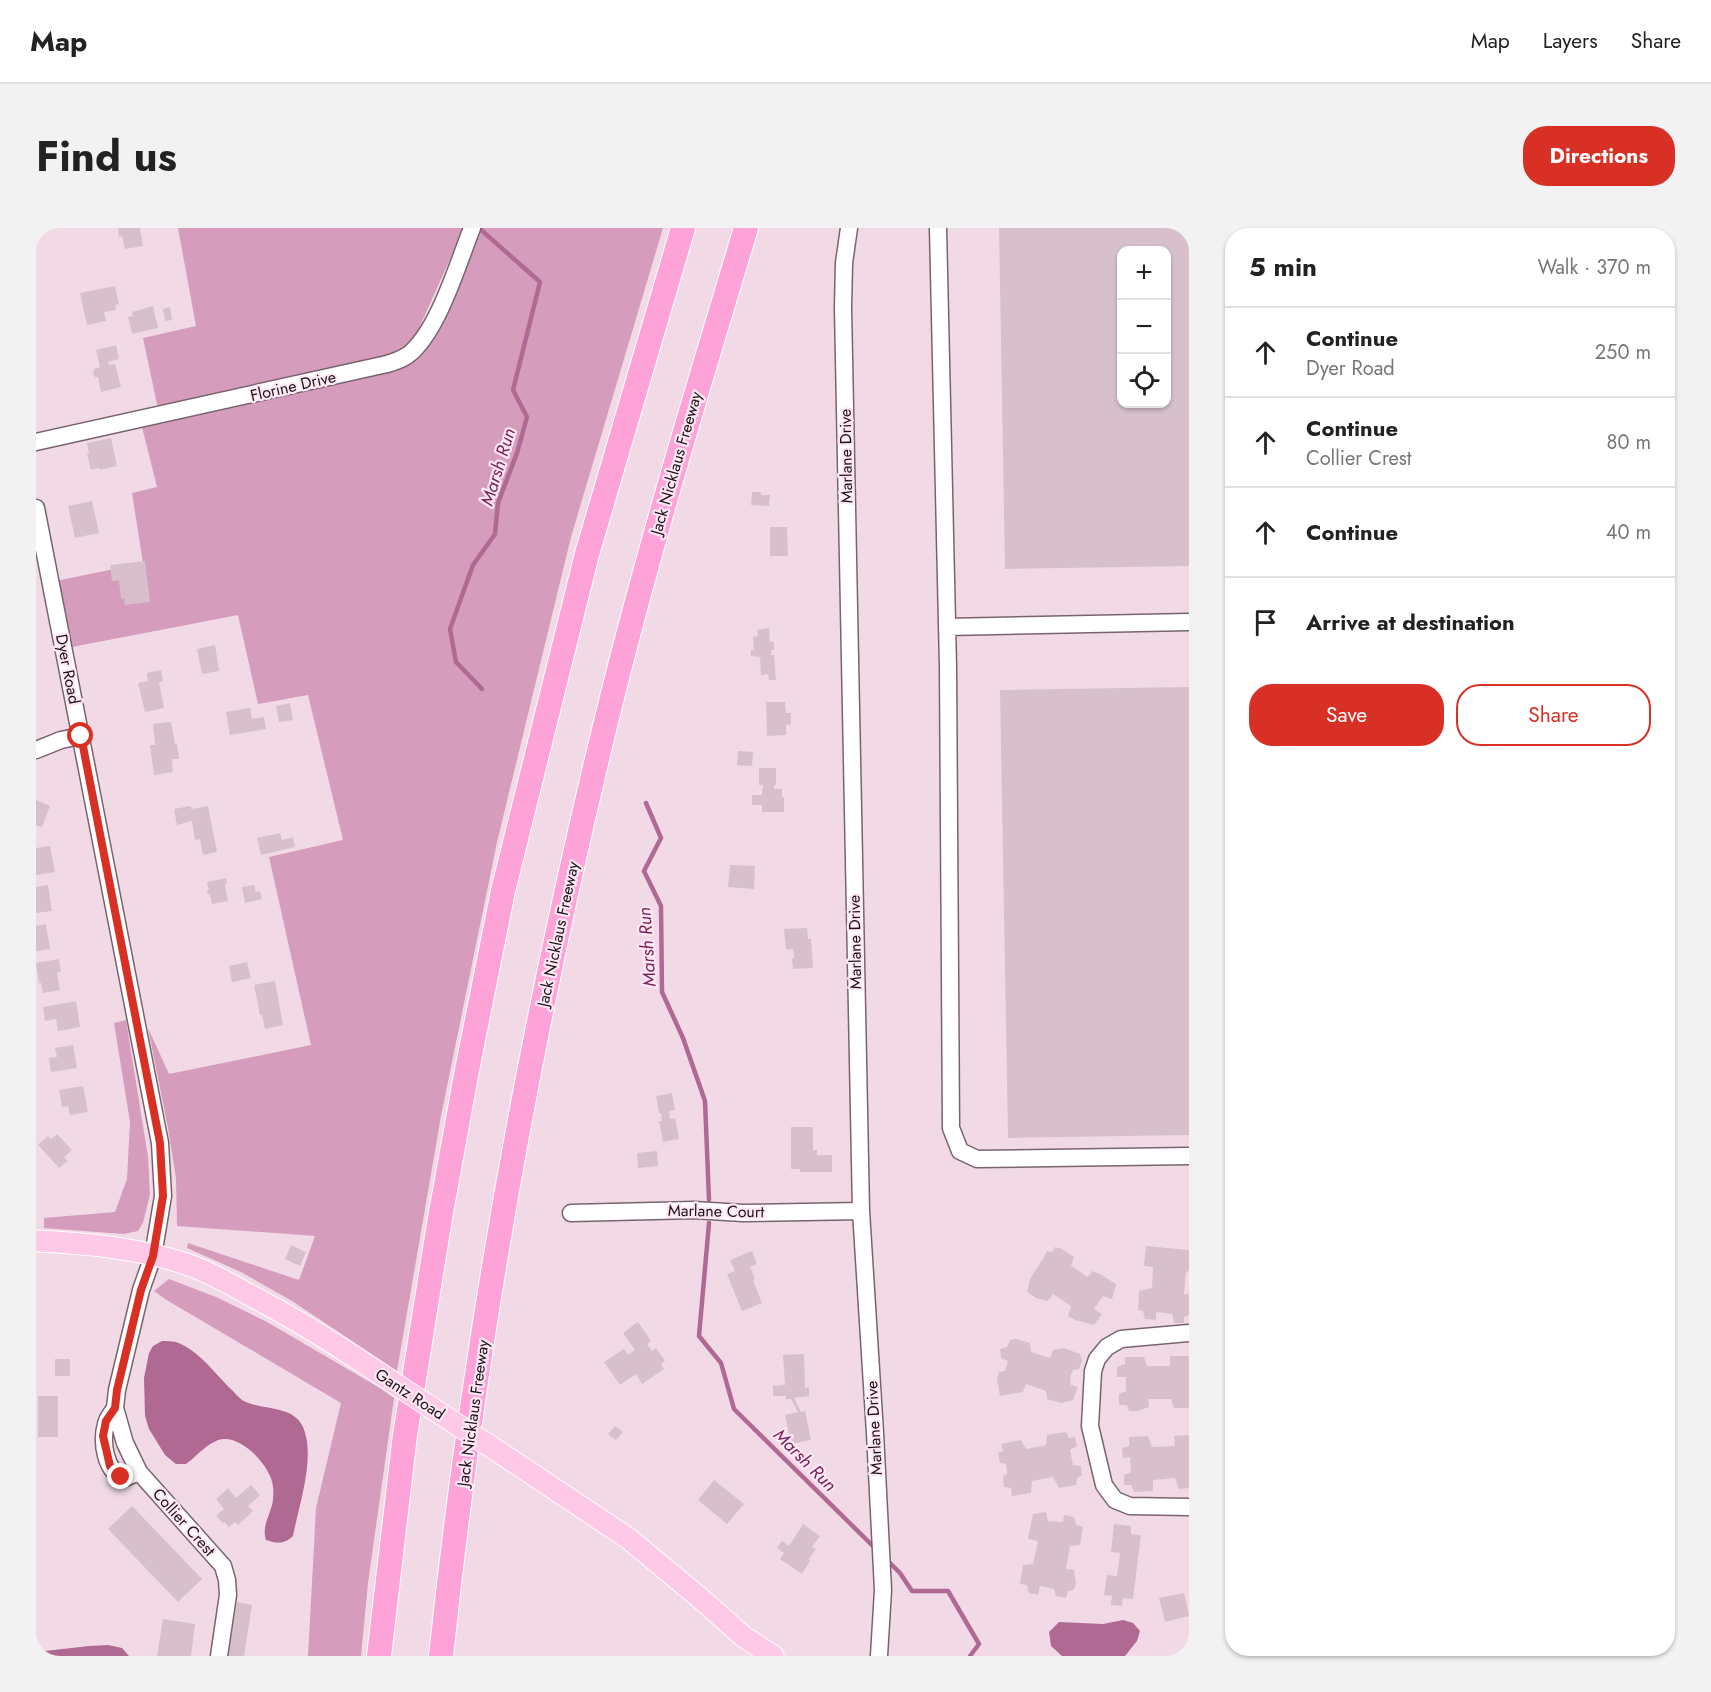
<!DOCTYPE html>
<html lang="en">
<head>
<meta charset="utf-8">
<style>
	body { margin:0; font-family:Jost,sans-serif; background:#f2f2f2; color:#222 }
	.controls { position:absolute; right:18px; top:18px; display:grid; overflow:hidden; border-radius:12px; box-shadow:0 2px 4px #0004 }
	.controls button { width:54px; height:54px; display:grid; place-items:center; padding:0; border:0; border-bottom:2px solid #e0e0e0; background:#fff; color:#222; font:30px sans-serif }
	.stop { position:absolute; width:18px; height:18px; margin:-14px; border:4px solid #d93025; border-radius:50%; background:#fff }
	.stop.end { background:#d93025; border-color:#fff; box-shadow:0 2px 6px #0008 }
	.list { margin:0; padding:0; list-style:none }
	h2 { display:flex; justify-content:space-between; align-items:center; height:78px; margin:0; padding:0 24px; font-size:26px }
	h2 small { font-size:20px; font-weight:400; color:#767676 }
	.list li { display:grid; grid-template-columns:39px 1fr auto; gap:18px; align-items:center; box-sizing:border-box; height:90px; padding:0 24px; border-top:2px solid #e0e0e0 }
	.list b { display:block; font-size:22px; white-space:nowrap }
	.list p { margin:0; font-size:20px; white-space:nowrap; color:#767676 }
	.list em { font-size:20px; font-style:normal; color:#767676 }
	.actions { display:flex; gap:12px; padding:18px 24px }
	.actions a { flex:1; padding:14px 0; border:2px solid #d93025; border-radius:24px; text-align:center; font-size:21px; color:#d93025 }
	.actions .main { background:#d93025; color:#fff }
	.icon { flex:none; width:33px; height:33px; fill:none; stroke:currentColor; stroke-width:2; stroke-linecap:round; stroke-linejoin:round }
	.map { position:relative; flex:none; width:1153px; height:1428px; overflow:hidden; border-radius:24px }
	header { display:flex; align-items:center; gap:36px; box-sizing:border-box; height:84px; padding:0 30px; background:#fff; border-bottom:2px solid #e0e0e0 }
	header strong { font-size:28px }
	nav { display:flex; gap:33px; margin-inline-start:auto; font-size:21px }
	.intro { display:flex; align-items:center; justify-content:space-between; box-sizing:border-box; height:144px; padding:0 36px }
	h1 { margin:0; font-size:42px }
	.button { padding:15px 27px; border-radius:24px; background:#d93025; color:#fff; font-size:21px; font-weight:700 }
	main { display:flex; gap:36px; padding:0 36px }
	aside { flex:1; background:#fff; border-radius:24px; box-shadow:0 2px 4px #0004 }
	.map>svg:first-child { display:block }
	.green { fill:#d59cbc }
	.water { fill:#b06993 }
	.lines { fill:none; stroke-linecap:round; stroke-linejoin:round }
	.stream { stroke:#b06993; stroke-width:4.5 }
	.building { fill:#d7c0cc; fill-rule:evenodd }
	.minor-casing { stroke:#78646f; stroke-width:19 }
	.major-casing { stroke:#fff; stroke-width:23 }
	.highway-casing { stroke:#fff; stroke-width:26 }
	.minor { stroke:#fff; stroke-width:16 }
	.major { stroke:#fec8e7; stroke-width:21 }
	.highway { stroke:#fda3d7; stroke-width:24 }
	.major-bridge-casing { stroke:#fff; stroke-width:23; stroke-linecap:butt }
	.major-bridge { stroke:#fec8e7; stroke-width:21 }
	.route { stroke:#d93025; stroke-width:8 }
	.labels { text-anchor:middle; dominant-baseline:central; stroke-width:4.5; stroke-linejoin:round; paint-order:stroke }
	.street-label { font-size:16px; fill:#191115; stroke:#ffe7f3 }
	.water-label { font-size:18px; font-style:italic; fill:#77205a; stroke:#ffe7f3 }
</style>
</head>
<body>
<header>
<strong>Map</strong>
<nav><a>Map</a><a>Layers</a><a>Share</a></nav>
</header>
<div class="intro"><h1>Find us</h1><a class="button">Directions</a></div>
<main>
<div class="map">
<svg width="1153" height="1428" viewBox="0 0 1153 1428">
	<rect width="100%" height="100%" fill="#f1dae6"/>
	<path class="green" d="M142,0H428L379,109L355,128L122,181L107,110L160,98Z
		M446,0H627L535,309L461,614L405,888L361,1143L256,1073L205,1044L151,1020L152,1015L263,1052L279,1008L141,998L140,950L132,900L112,800L133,846L275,817L233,629L307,612L272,467L222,476L202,387L36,419L20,353L107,335L96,265L121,259L106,199L374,132L394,115Z
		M90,792L112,929L114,966L107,995L102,1003L88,1006L8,1000V990L79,984L91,951L94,894L78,795Z
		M133,1051L180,1069L231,1094L344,1160L358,1170L332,1355L325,1428H272L280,1280L305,1175L129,1071L118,1063Z"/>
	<path class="water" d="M126,1113C130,1113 136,1113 140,1114C163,1122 179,1146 196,1162C199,1165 202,1169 206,1172C224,1183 257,1176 267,1199C280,1228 263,1277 257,1308C248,1316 242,1316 230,1312C225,1297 236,1285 237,1271C238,1262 237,1252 232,1244C224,1228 199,1204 180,1213C168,1218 160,1229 150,1236H140L129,1227L113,1201L109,1188L108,1150L113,1125L117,1118Z
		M1087,1392L1097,1395L1104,1403L1101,1413L1089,1428H1026L1015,1418L1013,1404L1023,1394L1067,1396Z
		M72,1417L86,1420L93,1428H0V1424L53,1418Z"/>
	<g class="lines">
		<path class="stream" d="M443,0L504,54L477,162L491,189L481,225L462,275L459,306L437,337L414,401L420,434L446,461
			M610,575L625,610L608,643L625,678L626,764L647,810L669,873L673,972
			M673,995L663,1108L685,1135L698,1181L841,1322
			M851,1332L864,1345L876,1363H912L943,1416L934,1428"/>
	</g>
	<path class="building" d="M82,0H104L107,18L89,21L86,8L83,9Z
		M963,0H1153V338L969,341ZM1086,22H1130V176H1086Z
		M79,58L83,76L79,77L80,82L68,84L70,93L51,97L44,65Z
		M117,78L122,100L96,106L92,89L97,88L96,84Z
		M134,79L136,92L129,93L127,81Z
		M80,117L83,131L72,134L73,137L79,136L85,159L65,164L62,149H59L57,146L58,141L64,139L60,122Z
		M75,210L81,238L64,242L63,240L55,242L51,225H53L51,215Z
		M716,264H725V267H734L733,278L715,277Z
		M56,273L63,305L39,310L32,278Z
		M734,299H751L752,328H734Z
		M109,333L114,374L89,377L88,370L85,371L83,352L76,353L74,337Z
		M733,400L734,414H738V422H735V427H738L740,452H733L732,446L725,447L724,429L715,428V422H718L717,409L722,408L721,402Z
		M179,417L183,443L166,446L161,421Z
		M125,442L127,453L123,454L128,480L109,484L102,455L112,453L111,445Z
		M1153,459V907L972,910L964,462Z
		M730,474H749L750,485H755V496L750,497V507L731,508Z
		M254,475L257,492L243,494L240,478Z
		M214,480L216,491L228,489L230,501L194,507L190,484Z
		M135,494L139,516H141L143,531H136L137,544L118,547L114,517H119L117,496Z
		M702,523L717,524L716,538L701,537Z
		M723,540H740V557H738V561H746V569H748V584H726V577H716V567H726V561H727V557H723Z
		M0,572L14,578L6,599L0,597Z
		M155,578V581L172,578L181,624L167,627L164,611L159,612L156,593L141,597L138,581Z
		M244,605L246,612L257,609L259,619L225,627L221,610Z
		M14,618L19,644L0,647V620Z
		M694,637L719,638L718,661L692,659Z
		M190,650L191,656L189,657L192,673L176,676L174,666L172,667L171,662H173L171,654Z
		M12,657L16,683L0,685V659Z
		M218,657L220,664L224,663L226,671L209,675L206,659Z
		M10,696L14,721L0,723V698Z
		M771,700L772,711H775L777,740L757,741L756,731L758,730L757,721L750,722L748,701Z
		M23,731L25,744H21L24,762L7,765L5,755H3L0,735Z
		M211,734L215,750L196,754L193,738Z
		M239,753L247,797L229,801L226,787H224L218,757Z
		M40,773L44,799L22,803L20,791L9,793L7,779Z
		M37,817L41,840L15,844L13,830L21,829L19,820Z
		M47,858L52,884L34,887L32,878L26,879L23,862Z
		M636,865L639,882L633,883L634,891L639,890L643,911L627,914L623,893H626L625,885H623L620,868Z
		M755,899H777V922H781V927H796V944H764V941H755Z
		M21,906L36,922L28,929L32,933L23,940L2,917L12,908L15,911Z
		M621,923L622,938L602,940L601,925Z
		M255,1017L270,1024L264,1038L249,1031Z
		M1110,1018L1153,1022V1043L1150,1044L1148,1066H1153V1087L1148,1089V1095H1138L1136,1086L1120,1084V1092L1109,1091L1107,1083L1102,1082L1103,1063L1116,1060L1117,1039L1108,1038Z
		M1019,1019L1026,1021L1038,1029L1035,1038L1052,1049L1056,1043L1064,1046L1080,1056L1076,1071L1067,1068L1058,1081L1066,1086L1058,1097L1039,1092L1032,1088L1035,1078L1017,1066L1012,1073L1000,1070L991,1064L994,1051L1007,1031L1011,1023L1016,1024Z
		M716,1023L721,1036L714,1039L719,1051L717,1052L726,1075L706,1083L691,1046L699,1043L694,1032Z
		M602,1094L615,1113L611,1116L616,1123L620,1120L629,1133L625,1136L628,1141L606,1156L600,1146L584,1157L568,1134L588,1121L592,1127L599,1122L587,1105Z
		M980,1111L994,1115L995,1124L1014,1130L1017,1122L1028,1120L1044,1126L1046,1133L1043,1141L1037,1142L1034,1150L1035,1157L1042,1159L1037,1172L1025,1175L1011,1171L1010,1163L990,1156L987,1164L964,1168L961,1151L963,1144L969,1143L972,1133L965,1130L964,1121L971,1119L974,1112Z
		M768,1126L769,1160L773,1159V1168L758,1170L765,1184L769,1183L775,1212L755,1216L749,1187L762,1184L755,1171H750V1168H737V1158L749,1157L747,1127Z
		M1134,1128H1153V1180H1138L1135,1171H1112L1113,1179L1102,1183H1093L1091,1177H1083V1166L1090,1163V1149H1081V1139L1089,1136V1129H1108L1111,1138H1134Z
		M19,1131H34V1148H19Z
		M2,1168H22V1209H2Z
		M579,1198L587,1204L580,1212L572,1206Z
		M1030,1204L1033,1210L1039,1209L1041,1218L1034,1222L1037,1237L1045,1238L1046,1247L1041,1250L1040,1257L1023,1260L1017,1249L996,1253L995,1265L976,1268L975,1260L968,1259L967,1248L971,1246L970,1236L964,1235L962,1225L967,1223L965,1216L985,1212L990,1221L1010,1217L1011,1207Z
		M1153,1207V1260L1143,1261L1139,1250L1117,1252V1263L1098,1264L1095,1257H1088V1247L1095,1244L1094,1229L1087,1230L1086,1220L1093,1218V1209L1112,1208L1116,1219L1139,1218L1138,1208Z
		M678,1252L708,1276L691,1296L662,1272Z
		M215,1257L224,1267L212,1278L217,1283L202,1297L199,1294L193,1299L188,1294L187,1295L180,1288L188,1281L180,1271L192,1260L200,1270Z
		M96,1278L166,1351L142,1374L72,1301Z
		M1010,1284L1012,1293L1027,1294L1028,1287L1038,1289L1040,1297L1047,1299L1044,1317L1034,1318L1030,1341L1038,1342L1040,1354L1038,1362L1032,1363L1030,1370L1020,1368L1018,1361L1004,1358L1002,1367L993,1365L991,1357L984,1356L987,1337L997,1336L1002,1313L992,1311L997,1286Z
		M767,1296L784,1308L776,1319L780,1321L773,1331L774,1333L766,1346L744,1331L748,1325L741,1320L746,1313L753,1318Z
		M1078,1296L1095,1298V1306L1105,1307L1097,1371L1087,1370L1086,1378L1075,1377L1076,1368L1068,1367L1071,1347L1081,1348L1084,1325L1075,1324Z
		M1148,1365L1153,1388L1129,1394L1123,1370Z
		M201,1374L216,1377L208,1428H192Z
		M127,1391L159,1396L155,1428H121Z"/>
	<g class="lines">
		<defs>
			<path id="minor" d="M813,0L808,35L807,80L825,983L839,1205L847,1362L843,1428
				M902,0L912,439L915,900L924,923L941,931L1153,928
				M0,214L351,136C358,134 366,131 372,127C402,104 422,35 436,0
				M0,280L124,915L127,968L117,1028L105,1062L81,1162L79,1180L89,1215L103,1244L187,1338L191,1352L192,1367L183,1428
				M911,399L1153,394
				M0,522L25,512L45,508
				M535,985L658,982L707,985L825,983
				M1153,1105L1085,1111L1071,1119L1061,1131L1057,1143L1054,1198L1068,1257L1079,1272L1094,1278L1153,1279
				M79,1180C76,1185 71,1190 70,1196C65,1214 69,1245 89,1250L103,1244"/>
			<path id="major" d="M0,1013C49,1015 103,1020 150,1036C172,1043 192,1055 212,1066C250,1086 287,1108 323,1132
				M487,1240L593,1311L664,1370L708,1409L737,1428"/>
			<path id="highway" d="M343,1428L369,1207L404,990L431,842L467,663L551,326L647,0
				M405,1428C438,1116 494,806 568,502C609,333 660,166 710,0"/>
		</defs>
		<use href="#minor" class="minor-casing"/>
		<use href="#major" class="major-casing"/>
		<use href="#highway" class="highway-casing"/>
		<use href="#minor" class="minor"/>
		<use href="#major" class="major"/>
		<use href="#highway" class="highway"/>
		<defs>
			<path id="major-bridge" d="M323,1132L487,1240"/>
		</defs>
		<use href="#major-bridge" class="major-bridge-casing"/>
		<use href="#major-bridge" class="major-bridge"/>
	</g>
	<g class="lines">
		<path class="route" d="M45,508L124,915L127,968L117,1028L105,1062L81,1162L79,1180L70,1193L67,1208L74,1238L80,1247L85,1249"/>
	</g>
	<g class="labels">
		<g class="street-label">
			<text transform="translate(257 158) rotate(-13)">Florine Drive</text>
			<text transform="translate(810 228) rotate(-91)">Marlane Drive</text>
			<text transform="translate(640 235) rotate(-74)">Jack Nicklaus Freeway</text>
			<text transform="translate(32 441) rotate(79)">Dyer Road</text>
			<text transform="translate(522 706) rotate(-78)">Jack Nicklaus Freeway</text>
			<text transform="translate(819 714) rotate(-91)">Marlane Drive</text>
			<text transform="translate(680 983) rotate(1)">Marlane Court</text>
			<text transform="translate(374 1166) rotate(33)">Gantz Road</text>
			<text transform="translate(437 1185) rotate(-82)">Jack Nicklaus Freeway</text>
			<text transform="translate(838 1200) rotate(-93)">Marlane Drive</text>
			<text transform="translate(148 1294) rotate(48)">Collier Crest</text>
		</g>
		<g class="water-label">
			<text transform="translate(462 239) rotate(-73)">Marsh Run</text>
			<text transform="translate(611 719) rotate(-94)">Marsh Run</text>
			<text transform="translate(769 1232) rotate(45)">Marsh Run</text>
		</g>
	</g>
</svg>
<div class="controls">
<button>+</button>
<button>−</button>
<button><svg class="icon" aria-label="locate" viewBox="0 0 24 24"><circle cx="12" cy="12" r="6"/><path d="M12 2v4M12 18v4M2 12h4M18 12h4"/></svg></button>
</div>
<div class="stop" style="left:45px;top:508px"></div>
<div class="stop end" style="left:85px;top:1249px"></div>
</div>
<aside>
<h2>5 min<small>Walk · 370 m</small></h2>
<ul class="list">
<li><svg class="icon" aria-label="ahead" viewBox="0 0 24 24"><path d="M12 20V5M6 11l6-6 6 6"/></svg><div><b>Continue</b><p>Dyer Road</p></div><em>250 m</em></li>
<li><svg class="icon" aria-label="ahead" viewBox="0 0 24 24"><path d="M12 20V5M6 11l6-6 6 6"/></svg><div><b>Continue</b><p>Collier Crest</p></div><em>80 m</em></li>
<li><svg class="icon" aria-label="ahead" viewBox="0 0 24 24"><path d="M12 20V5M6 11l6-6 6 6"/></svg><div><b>Continue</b></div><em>40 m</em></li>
<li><svg class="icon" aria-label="arrive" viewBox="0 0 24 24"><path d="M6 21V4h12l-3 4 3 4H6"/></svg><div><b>Arrive at destination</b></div></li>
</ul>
<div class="actions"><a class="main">Save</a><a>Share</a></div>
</aside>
</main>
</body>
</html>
